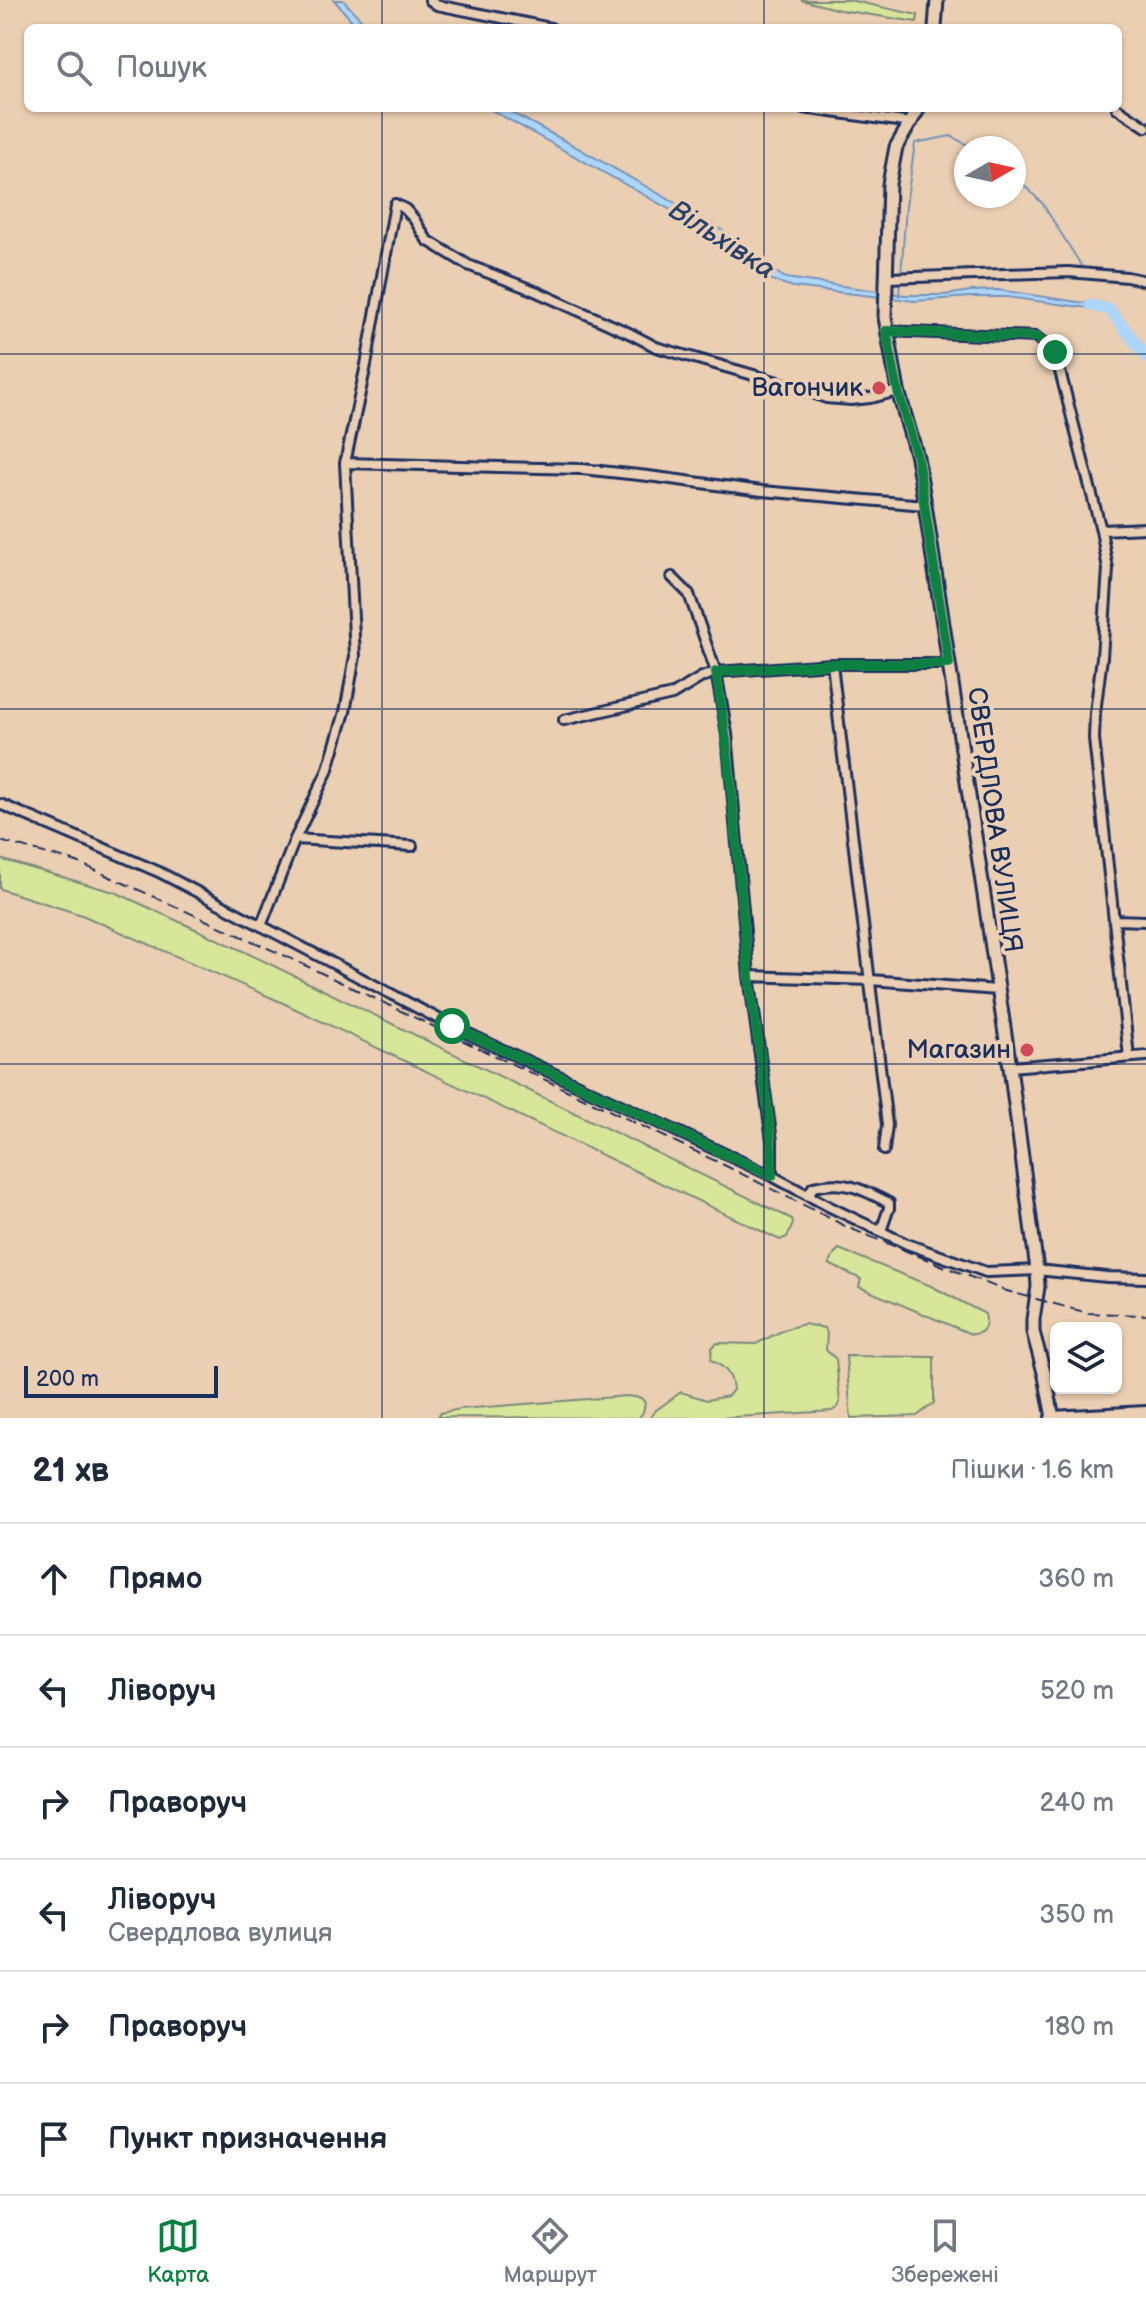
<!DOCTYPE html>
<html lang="uk">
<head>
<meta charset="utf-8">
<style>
	body { margin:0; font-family:"Balsamiq Sans",sans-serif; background:#f6f6f7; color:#1f2937 }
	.controls { position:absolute; right:24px; bottom:24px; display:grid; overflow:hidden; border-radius:12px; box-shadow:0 2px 6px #0004 }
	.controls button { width:72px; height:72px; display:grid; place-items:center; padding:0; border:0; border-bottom:2px solid #e0e1e3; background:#fff; color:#1f2937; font:40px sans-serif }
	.compass { position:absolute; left:954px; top:136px; width:72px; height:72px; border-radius:50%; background:#fff; box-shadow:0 2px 6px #0004; rotate:81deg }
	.scale { position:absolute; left:24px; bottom:20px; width:194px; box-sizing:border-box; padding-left:8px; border:4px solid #1b2f5e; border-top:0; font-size:22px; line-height:28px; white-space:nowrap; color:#1b2f5e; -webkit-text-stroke:6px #ebcfb2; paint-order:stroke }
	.stop { position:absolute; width:24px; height:24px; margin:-18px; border:6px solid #0b8043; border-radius:50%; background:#fff }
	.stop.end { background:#0b8043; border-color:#fff; box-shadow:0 2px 8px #0008 }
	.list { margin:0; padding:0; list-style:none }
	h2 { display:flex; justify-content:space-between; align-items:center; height:104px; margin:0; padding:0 32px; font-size:34px }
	h2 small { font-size:26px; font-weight:400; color:#747a83 }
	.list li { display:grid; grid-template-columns:52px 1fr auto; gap:24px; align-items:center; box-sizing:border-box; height:112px; padding:0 32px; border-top:2px solid #e0e1e3 }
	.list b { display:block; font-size:30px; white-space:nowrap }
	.list p { margin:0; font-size:26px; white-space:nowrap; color:#747a83 }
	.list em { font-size:26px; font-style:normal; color:#747a83 }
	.icon { flex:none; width:44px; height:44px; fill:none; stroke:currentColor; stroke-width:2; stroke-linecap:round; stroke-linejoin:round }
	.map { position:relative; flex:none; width:1146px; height:1418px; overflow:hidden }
	.search { position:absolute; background:#fff; box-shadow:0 2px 6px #0004; left:24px; right:24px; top:24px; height:88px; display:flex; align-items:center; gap:20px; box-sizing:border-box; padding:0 28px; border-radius:12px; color:#747a83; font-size:30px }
	.sheet { height:776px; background:#fff }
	nav { display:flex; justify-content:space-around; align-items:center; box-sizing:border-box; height:112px; border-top:2px solid #e0e1e3; background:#fff; font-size:22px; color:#747a83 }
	nav a { display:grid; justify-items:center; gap:4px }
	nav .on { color:#0b8043 }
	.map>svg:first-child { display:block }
	.green { fill:#d8e699; stroke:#7a8a7c; stroke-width:2 }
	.water { fill:#add5f8; stroke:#7393ba; stroke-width:2 }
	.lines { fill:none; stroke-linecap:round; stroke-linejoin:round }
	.stream { stroke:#7393ba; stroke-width:2 }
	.river { stroke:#add5f8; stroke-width:12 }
	.street-casing { stroke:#1b2f5e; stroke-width:14 }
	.secondary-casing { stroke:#1b2f5e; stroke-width:17 }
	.primary-casing { stroke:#1b2f5e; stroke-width:18 }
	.street { stroke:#ebcfb2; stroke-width:8 }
	.secondary { stroke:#ebcfb2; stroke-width:11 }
	.primary { stroke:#ebcfb2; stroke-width:12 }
	.rail { stroke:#1b2f5e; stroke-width:2; stroke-dasharray:12 6; stroke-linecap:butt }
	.route { stroke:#0b8043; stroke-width:10 }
	.grid { fill:none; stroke:#1b2f5e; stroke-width:2; stroke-opacity:0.55 }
	.poi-dot { fill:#d1495b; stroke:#ebcfb2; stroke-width:3 }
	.labels { text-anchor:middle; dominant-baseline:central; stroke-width:8; stroke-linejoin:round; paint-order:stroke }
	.poi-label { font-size:26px; fill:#1b2f5e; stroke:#ebcfb2; text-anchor:end }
	.street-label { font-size:26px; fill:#1b2f5e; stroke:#ebcfb2 }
	.water-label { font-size:28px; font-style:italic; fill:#2a406d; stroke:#ebcfb2 }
</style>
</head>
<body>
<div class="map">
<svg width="1146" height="1418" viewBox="0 0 1146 1418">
	<rect width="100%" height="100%" fill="#ebcfb2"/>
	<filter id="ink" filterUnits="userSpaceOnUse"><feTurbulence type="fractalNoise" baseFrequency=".0125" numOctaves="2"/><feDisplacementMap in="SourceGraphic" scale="16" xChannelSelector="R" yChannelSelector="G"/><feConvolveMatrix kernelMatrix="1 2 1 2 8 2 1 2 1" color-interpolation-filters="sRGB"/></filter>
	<g filter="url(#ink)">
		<path class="green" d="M801,0H849L918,15L917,22L840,10Z
			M0,859L117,893L243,951L792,1219L793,1224L787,1237L780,1240L281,1002L82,915L0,889Z
			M839,1249L931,1286L985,1314C988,1327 984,1334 971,1334L859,1287L861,1279L829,1264L835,1253Z
			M804,1324L824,1328L827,1333L826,1350L836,1359L840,1402L838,1407L832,1411L719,1418H652L651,1416L655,1411L681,1392L707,1400L728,1396L733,1390C732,1374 725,1367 711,1360L712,1348L717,1343L756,1344L786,1329Z
			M846,1356L934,1357V1403L917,1416L851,1418Z
			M627,1396L641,1398L645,1403L643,1412L639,1418L438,1417L440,1413L461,1409Z"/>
		<path class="water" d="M334,0H343L369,28H358Z
			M488,108H503L569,143L714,225L739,242L767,267L786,278L905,295H945L970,291L998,290L1105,306L1103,310L1007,297H971L915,301L793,287L768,279L753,269L740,255L712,233Z"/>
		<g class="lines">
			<path class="stream" d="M1014,175L1042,203L1081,265
				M901,276L906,206L915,143L951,136L973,148
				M899,296L900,282"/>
			<path class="river" d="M1091,305L1110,310L1146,356"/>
			<defs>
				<path id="street" d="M430,0L437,5L551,28
					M803,108L912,123
					M1117,108L1146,127
					M887,278L1068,272L1127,277L1146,281
					M886,331L1036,337L1055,352L1101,530L1108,569L1102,657L1095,713L1094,739L1129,1057
					M345,463L582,469L648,476L762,491L925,505
					M1101,530L1146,528
					M672,577L689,594L716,672L727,734L749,976L772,1141V1176
					M832,664L887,1125L884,1150
					M564,720L672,695L702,677L716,672L832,664H949
					M0,804L159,872L452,1026L772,1176L830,1207L907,1244L986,1272L1037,1270L1107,1277L1146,1278
					M295,839L412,846
					M1115,920L1146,921
					M261,926L295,839L327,772L345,712L355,656L345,463L366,365L395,204L405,209L414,219L427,240L468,265L535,291L629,333L656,347L802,389L826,398L851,400L870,398L898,391
					M749,976L871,980L997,990
					M1010,1067L1146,1056
					M808,1196L813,1187C844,1179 862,1189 889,1203V1208L881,1231"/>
				<path id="secondary" d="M935,28L937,0
					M919,108L896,147L889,184L885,317L898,391L917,457L925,505L1010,1067L1037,1270L1038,1287L1033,1319V1332L1045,1376L1053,1418"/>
				<path id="primary" d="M1052,1418L1146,1413"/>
			</defs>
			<use href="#street" class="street-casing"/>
			<use href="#secondary" class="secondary-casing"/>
			<use href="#primary" class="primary-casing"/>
			<use href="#street" class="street"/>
			<use href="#secondary" class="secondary"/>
			<use href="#primary" class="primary"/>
			<path class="rail" d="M0,841L77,862L292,959L726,1166L849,1228L1003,1290L1088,1313L1146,1315"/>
		</g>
	</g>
	<g class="lines" filter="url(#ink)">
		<path class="route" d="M452,1026L772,1176C772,1109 757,1042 749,976C738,874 733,773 716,672L832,664H949L917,457L898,391L886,331L1036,337L1055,352"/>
	</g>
	<path class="grid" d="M382,0V28M764,0V28M382,108V1418M764,108V1418M0,354H1146M0,709H1146M0,1064H1146"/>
	<g class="poi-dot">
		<circle cx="879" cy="388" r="8"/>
		<circle cx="1027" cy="1050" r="8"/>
	</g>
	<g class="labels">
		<g class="poi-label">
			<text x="863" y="388">Вагончик</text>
			<text x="1011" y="1050">Mагазин</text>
		</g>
		<g class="street-label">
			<text transform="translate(994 820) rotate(82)">СВЕРДЛОВА ВУЛИЦЯ</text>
		</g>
		<g class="water-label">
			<text transform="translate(722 240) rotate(33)">Вільхівка</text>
		</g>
	</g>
</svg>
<div class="controls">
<button><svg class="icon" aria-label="layers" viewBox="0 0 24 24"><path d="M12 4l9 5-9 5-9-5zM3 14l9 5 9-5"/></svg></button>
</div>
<svg class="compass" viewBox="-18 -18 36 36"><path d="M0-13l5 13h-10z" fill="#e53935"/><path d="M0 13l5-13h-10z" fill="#747a83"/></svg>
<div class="scale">200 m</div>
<div class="stop" style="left:452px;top:1026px"></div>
<div class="stop end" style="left:1055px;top:352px"></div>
<div class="search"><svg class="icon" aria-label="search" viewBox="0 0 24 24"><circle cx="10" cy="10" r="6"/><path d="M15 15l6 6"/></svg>Пошук</div>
</div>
<section class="sheet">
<h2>21 хв<small>Пішки · 1.6 km</small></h2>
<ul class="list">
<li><svg class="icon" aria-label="ahead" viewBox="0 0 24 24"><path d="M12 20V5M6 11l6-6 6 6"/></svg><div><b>Прямо</b></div><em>360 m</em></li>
<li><svg class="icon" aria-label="left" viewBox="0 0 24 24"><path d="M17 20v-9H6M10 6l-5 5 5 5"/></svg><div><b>Ліворуч</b></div><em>520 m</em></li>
<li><svg class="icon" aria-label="right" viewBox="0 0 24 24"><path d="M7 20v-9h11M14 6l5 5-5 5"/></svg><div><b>Праворуч</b></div><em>240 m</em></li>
<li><svg class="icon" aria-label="left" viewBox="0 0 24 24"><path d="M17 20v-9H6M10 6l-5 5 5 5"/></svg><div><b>Ліворуч</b><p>Свердлова вулиця</p></div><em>350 m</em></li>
<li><svg class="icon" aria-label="right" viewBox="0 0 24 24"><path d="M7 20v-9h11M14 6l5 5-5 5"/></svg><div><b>Праворуч</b></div><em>180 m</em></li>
<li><svg class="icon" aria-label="arrive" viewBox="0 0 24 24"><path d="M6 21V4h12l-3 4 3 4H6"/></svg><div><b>Пункт призначення</b></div></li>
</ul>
</section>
<nav>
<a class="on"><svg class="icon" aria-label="map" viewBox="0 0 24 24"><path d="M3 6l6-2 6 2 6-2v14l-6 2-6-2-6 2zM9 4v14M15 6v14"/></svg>Карта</a>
<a><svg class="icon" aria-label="directions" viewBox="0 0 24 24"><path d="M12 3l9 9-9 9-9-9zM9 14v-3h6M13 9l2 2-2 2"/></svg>Маршрут</a>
<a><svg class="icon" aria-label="saved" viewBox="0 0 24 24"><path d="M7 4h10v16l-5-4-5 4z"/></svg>Збережені</a>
</nav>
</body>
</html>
